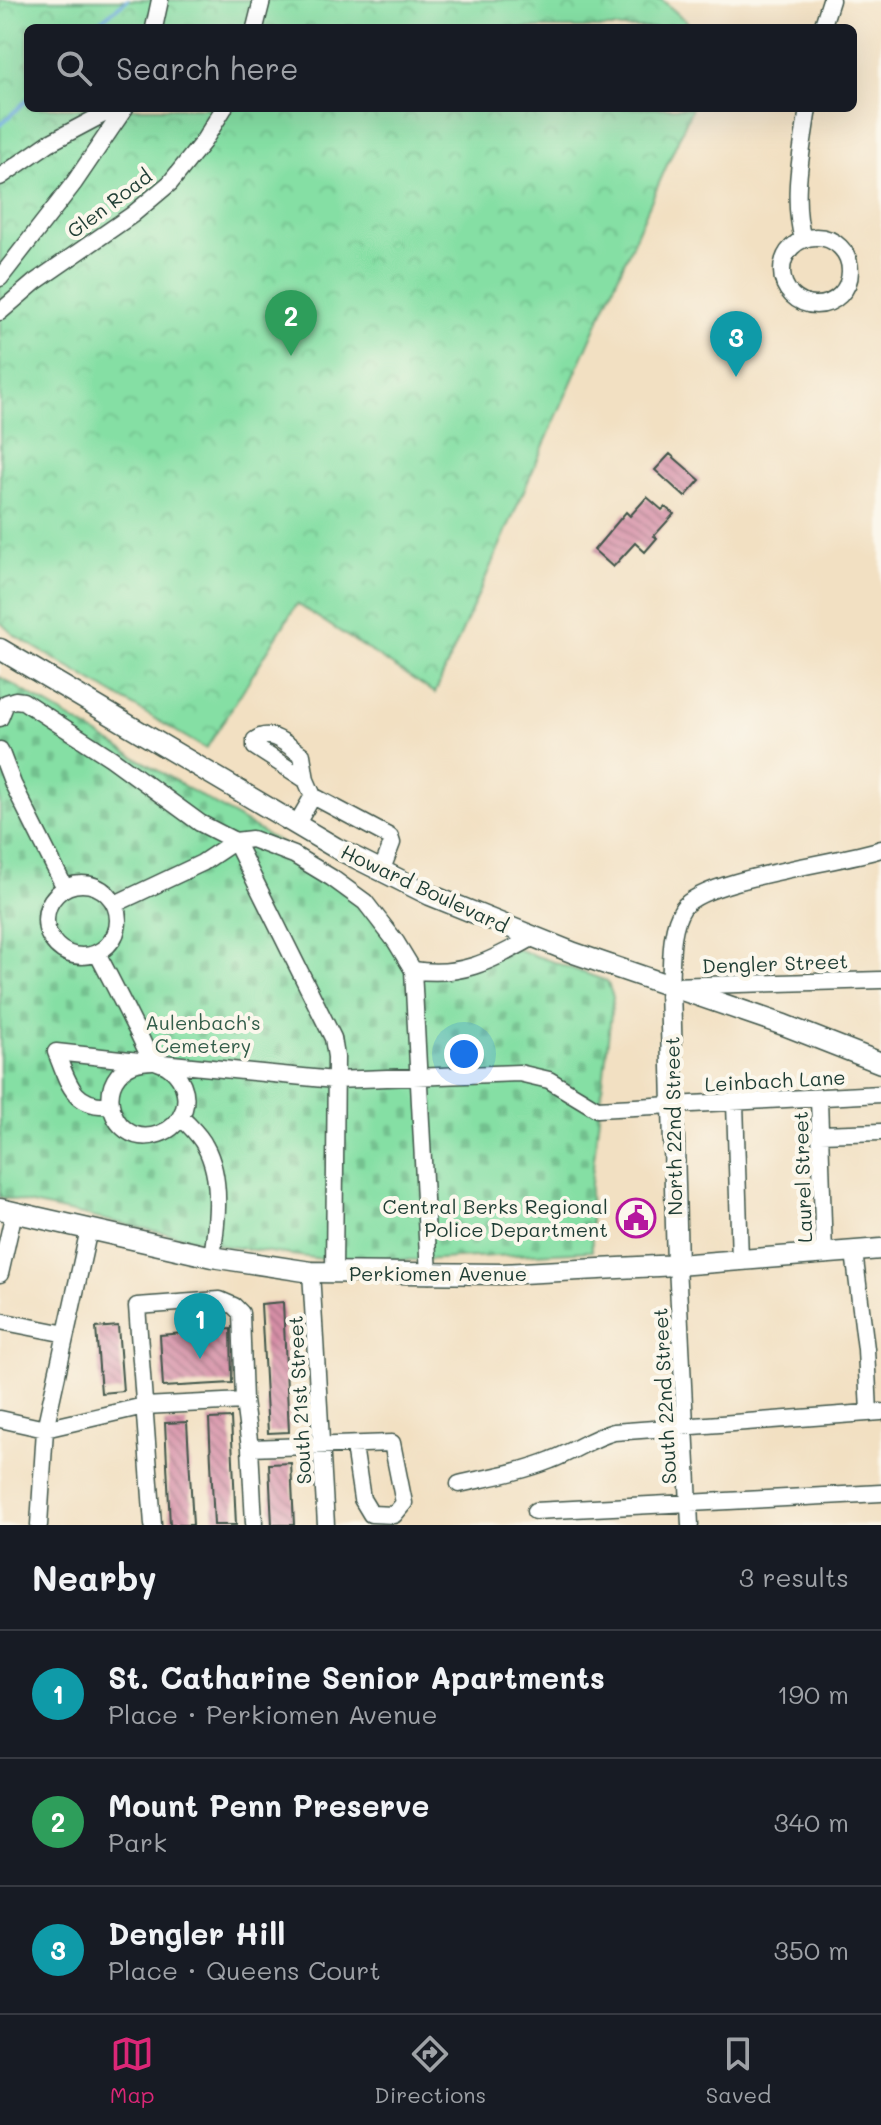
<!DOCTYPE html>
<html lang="en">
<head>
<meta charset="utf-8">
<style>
	body { margin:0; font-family:Mali,sans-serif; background:#242831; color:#f1f3f6 }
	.you { position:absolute; left:464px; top:1054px; width:28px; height:28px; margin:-20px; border:6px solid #fff; border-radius:50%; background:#1a73e8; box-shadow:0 0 0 12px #1a73e833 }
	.badge { display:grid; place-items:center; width:52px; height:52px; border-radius:50%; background:#db2777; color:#fff; font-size:26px; font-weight:700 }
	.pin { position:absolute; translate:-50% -66px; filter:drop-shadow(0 2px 4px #0008) }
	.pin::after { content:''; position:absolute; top:42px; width:28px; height:24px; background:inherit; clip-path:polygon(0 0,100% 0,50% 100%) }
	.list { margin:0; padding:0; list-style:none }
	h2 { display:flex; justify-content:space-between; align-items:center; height:104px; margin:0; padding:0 32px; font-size:34px }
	h2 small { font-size:26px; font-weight:400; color:#9ea1a6 }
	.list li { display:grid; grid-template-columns:52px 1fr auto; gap:24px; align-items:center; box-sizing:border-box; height:128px; padding:0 32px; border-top:2px solid #363941 }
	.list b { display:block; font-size:30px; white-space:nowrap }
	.list p { margin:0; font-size:26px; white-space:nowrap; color:#9ea1a6 }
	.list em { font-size:26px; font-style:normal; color:#9ea1a6 }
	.icon { flex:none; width:44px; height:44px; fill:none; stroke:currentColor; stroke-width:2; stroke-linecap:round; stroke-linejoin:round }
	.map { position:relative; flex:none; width:881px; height:1525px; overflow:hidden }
	.search { position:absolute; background:#171b24; box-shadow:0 8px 32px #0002; left:24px; right:24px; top:24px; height:88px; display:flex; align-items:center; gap:20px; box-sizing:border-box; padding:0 28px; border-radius:12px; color:#9ea1a6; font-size:30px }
	.sheet { height:488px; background:#171b24 }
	nav { display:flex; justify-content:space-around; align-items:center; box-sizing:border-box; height:112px; border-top:2px solid #363941; background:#171b24; font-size:22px; color:#9ea1a6 }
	nav a { display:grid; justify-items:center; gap:4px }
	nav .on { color:#db2777 }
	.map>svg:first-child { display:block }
	.cemetery { fill:url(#cemetery-stones); stroke:#528e6c; stroke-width:2 }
	.park { fill:url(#park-crowns); stroke:#528e6c; stroke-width:2 }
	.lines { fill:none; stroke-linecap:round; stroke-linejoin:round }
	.stream { stroke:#6bacdf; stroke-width:4 }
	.building { fill:url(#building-back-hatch) }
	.minor-casing { stroke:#3f5549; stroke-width:19 }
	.major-casing { stroke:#3f5549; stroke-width:23 }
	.minor { stroke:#fff; stroke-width:16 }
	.major { stroke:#fff; stroke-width:20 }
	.labels { text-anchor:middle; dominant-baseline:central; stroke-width:8; stroke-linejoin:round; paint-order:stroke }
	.street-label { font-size:20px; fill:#1f3d34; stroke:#fbf7ec }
	.park-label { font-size:20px; fill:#335d4a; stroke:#fbf7ec }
	.poi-label { font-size:20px; fill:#1f3d34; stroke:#fbf7ec; text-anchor:end }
</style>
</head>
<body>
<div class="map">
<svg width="881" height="1525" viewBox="0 0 881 1525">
	<defs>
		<pattern id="cemetery-stones" width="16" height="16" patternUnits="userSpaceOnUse" patternTransform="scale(2)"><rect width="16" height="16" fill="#85dfa4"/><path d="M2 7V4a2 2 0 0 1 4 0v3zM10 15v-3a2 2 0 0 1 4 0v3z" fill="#72c08e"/></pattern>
		<pattern id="park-crowns" width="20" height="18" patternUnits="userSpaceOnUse" patternTransform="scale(2)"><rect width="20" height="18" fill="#85dfa4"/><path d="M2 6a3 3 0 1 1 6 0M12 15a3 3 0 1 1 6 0" fill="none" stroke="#72c08e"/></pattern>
		<pattern id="building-back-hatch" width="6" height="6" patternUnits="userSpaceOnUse" patternTransform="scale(2)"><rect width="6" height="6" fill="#d58ea6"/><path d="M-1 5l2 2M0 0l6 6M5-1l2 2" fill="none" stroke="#ac7588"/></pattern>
	</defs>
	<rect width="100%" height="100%" fill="#fbf7ec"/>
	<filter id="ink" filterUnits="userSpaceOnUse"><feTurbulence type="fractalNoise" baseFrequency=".0125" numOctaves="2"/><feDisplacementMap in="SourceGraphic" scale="16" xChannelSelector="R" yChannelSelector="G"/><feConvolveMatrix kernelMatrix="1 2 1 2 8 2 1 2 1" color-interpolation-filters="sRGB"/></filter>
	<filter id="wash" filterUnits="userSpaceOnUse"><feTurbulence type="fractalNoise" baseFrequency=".006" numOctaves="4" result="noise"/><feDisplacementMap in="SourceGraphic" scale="32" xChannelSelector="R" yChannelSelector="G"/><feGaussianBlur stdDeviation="1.8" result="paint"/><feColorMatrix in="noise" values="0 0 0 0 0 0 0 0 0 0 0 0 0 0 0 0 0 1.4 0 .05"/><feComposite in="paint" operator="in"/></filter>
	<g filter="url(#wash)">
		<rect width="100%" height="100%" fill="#f2e0c2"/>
		<path class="cemetery" d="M0,677L368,895L416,962C448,975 475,957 503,944L607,981L613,997L590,1192L592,1251L419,1260L322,1259L224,1246L0,1197Z"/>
		<path class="park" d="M0,0H662L694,28H28V108H692L435,693L297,604L206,749L14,635L0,622Z"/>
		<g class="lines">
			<path class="stream" d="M91,28L127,0
				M0,125L28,99"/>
		</g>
		<g id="blocks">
			<path class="building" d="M670,454L700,480L685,497L655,470Z
				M647,497L662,510L665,507L674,514L654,536L657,538L645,552L635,543L613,567L594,550L626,512L630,516Z
				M283,1302L289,1432L268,1433L261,1304Z
				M118,1326L123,1391L101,1393L96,1328Z
				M231,1329L232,1383L163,1387L160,1335Z
				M231,1418L236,1525H214L209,1419Z
				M187,1422L193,1525H170L165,1423Z
				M291,1463L294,1525H272L269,1464Z"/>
		</g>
	</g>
	<g filter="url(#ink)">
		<use href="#blocks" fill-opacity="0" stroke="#3f5549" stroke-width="2"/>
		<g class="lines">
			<defs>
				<path id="minor" d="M154,28L160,0
					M255,28L262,0
					M822,28L831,0
					M0,177L49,143L115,108
					M782 271a34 34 0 1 1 68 0a34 34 0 1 1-68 0Z
					M803,239C791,197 802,151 808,108
					M0,278L74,183L125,108
					M0,312L35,282L132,215L170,183L203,142L224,108
					M0,718L6,703L15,700L23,701L111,758L200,823L235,841L252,839L294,855L332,878L365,902L396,942L413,970C462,978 492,960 534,937
					M0,750L13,784L65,888
					M306,780L255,747V740C271,728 287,745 302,755L306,780L313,796L390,837L392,843L381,872
					M296,825L313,796
					M881,849C840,863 704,878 683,908C669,930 672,962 670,986L881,980
					M46 920a36 36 0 1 1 72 0a36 36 0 1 1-72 0Z
					M115,904L202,863L235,841L333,1038L336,1057L334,1273
					M97,953C110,977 122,1001 134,1025C140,1035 144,1048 151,1058C155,1062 162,1063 167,1066C181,1075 189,1092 184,1109C180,1121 171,1130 159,1134C106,1152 86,1061 153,1061
					M413,970L429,1275
					M162,1063L334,1080L519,1073L549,1080L597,1109L881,1094
					M819,1099L824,1255
					M735,1103L740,1260
					M110,1105C73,1108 68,1082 56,1052L139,1061
					M181,1117C189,1126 200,1135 205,1146C223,1178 217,1222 212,1257
					M820,1134L881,1132
					M854,1252L866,1349L869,1413
					M677,1265L690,1525
					M311,1272L326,1525
					M0,1274L14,1212
					M0,1321L66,1334
					M0,1419L45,1429L144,1406L244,1401L250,1448L392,1443L404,1503L394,1515L371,1514L362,1499L354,1446
					M250,1448L254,1523
					M459,1484C490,1477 521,1472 551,1460C573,1452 591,1438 614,1432L881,1412
					M535,1511L881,1493
					M39,1525L45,1429L89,1229
					M153,1525L137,1306L220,1300L234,1306L241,1313L244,1401"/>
				<path id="major" d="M0,649L336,848L430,895L574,953L784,1025L881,1063
					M670,986L677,1265
					M0,1209L212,1257L311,1272L502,1274L677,1265L881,1249"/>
			</defs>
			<use href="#minor" class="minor-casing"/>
			<use href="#major" class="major-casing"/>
			<use href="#minor" class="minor"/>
			<use href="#major" class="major"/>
		</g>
	</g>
	<defs>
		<symbol id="civic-ring" viewBox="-11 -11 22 22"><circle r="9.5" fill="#fbf7ec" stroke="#b5179e" stroke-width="1.5"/><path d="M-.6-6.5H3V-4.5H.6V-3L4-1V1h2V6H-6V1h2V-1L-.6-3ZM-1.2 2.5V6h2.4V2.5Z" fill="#b5179e"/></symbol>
	</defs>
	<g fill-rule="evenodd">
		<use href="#civic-ring" x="614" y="1196" width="44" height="44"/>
	</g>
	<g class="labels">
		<g class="street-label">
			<text transform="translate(109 203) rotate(-37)">Glen Road</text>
			<text transform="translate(425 888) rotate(25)">Howard Boulevard</text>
			<text transform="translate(775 963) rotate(-2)">Dengler Street</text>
			<text transform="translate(775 1080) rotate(-3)">Leinbach Lane</text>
			<text transform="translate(673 1126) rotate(-91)">North 22nd Street</text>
			<text transform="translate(802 1177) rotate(-92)">Laurel Street</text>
			<text x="438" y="1273">Perkiomen Avenue</text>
			<text transform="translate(664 1396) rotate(-93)">South 22nd Street</text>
			<text transform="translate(299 1400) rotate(-93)">South 21st Street</text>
		</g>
		<g class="park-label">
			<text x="203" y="1022">Aulenbach's<tspan x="203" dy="23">Cemetery</tspan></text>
		</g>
		<g class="poi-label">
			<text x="608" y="1206">Central Berks Regional<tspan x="608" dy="23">Police Department</tspan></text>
		</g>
	</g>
</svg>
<div class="you"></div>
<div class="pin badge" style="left:200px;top:1359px;background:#0f9aa8">1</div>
<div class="pin badge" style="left:291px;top:356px;background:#2e9e5b">2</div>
<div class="pin badge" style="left:736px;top:377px;background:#0f9aa8">3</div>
<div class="search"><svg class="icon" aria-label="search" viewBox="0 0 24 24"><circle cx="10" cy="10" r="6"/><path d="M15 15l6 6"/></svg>Search here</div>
</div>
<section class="sheet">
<h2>Nearby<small>3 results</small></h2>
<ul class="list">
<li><span class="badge" style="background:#0f9aa8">1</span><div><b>St. Catharine Senior Apartments</b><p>Place · Perkiomen Avenue</p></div><em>190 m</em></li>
<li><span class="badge" style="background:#2e9e5b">2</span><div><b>Mount Penn Preserve</b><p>Park</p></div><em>340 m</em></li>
<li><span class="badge" style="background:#0f9aa8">3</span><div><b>Dengler Hill</b><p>Place · Queens Court</p></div><em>350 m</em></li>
</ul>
</section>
<nav>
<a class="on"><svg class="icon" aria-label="map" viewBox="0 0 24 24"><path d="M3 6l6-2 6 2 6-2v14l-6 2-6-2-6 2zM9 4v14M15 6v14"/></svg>Map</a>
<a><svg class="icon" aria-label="directions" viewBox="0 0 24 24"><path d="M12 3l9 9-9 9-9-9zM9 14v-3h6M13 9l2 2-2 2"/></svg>Directions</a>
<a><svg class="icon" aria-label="saved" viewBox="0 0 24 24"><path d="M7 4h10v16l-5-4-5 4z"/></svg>Saved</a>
</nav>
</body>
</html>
